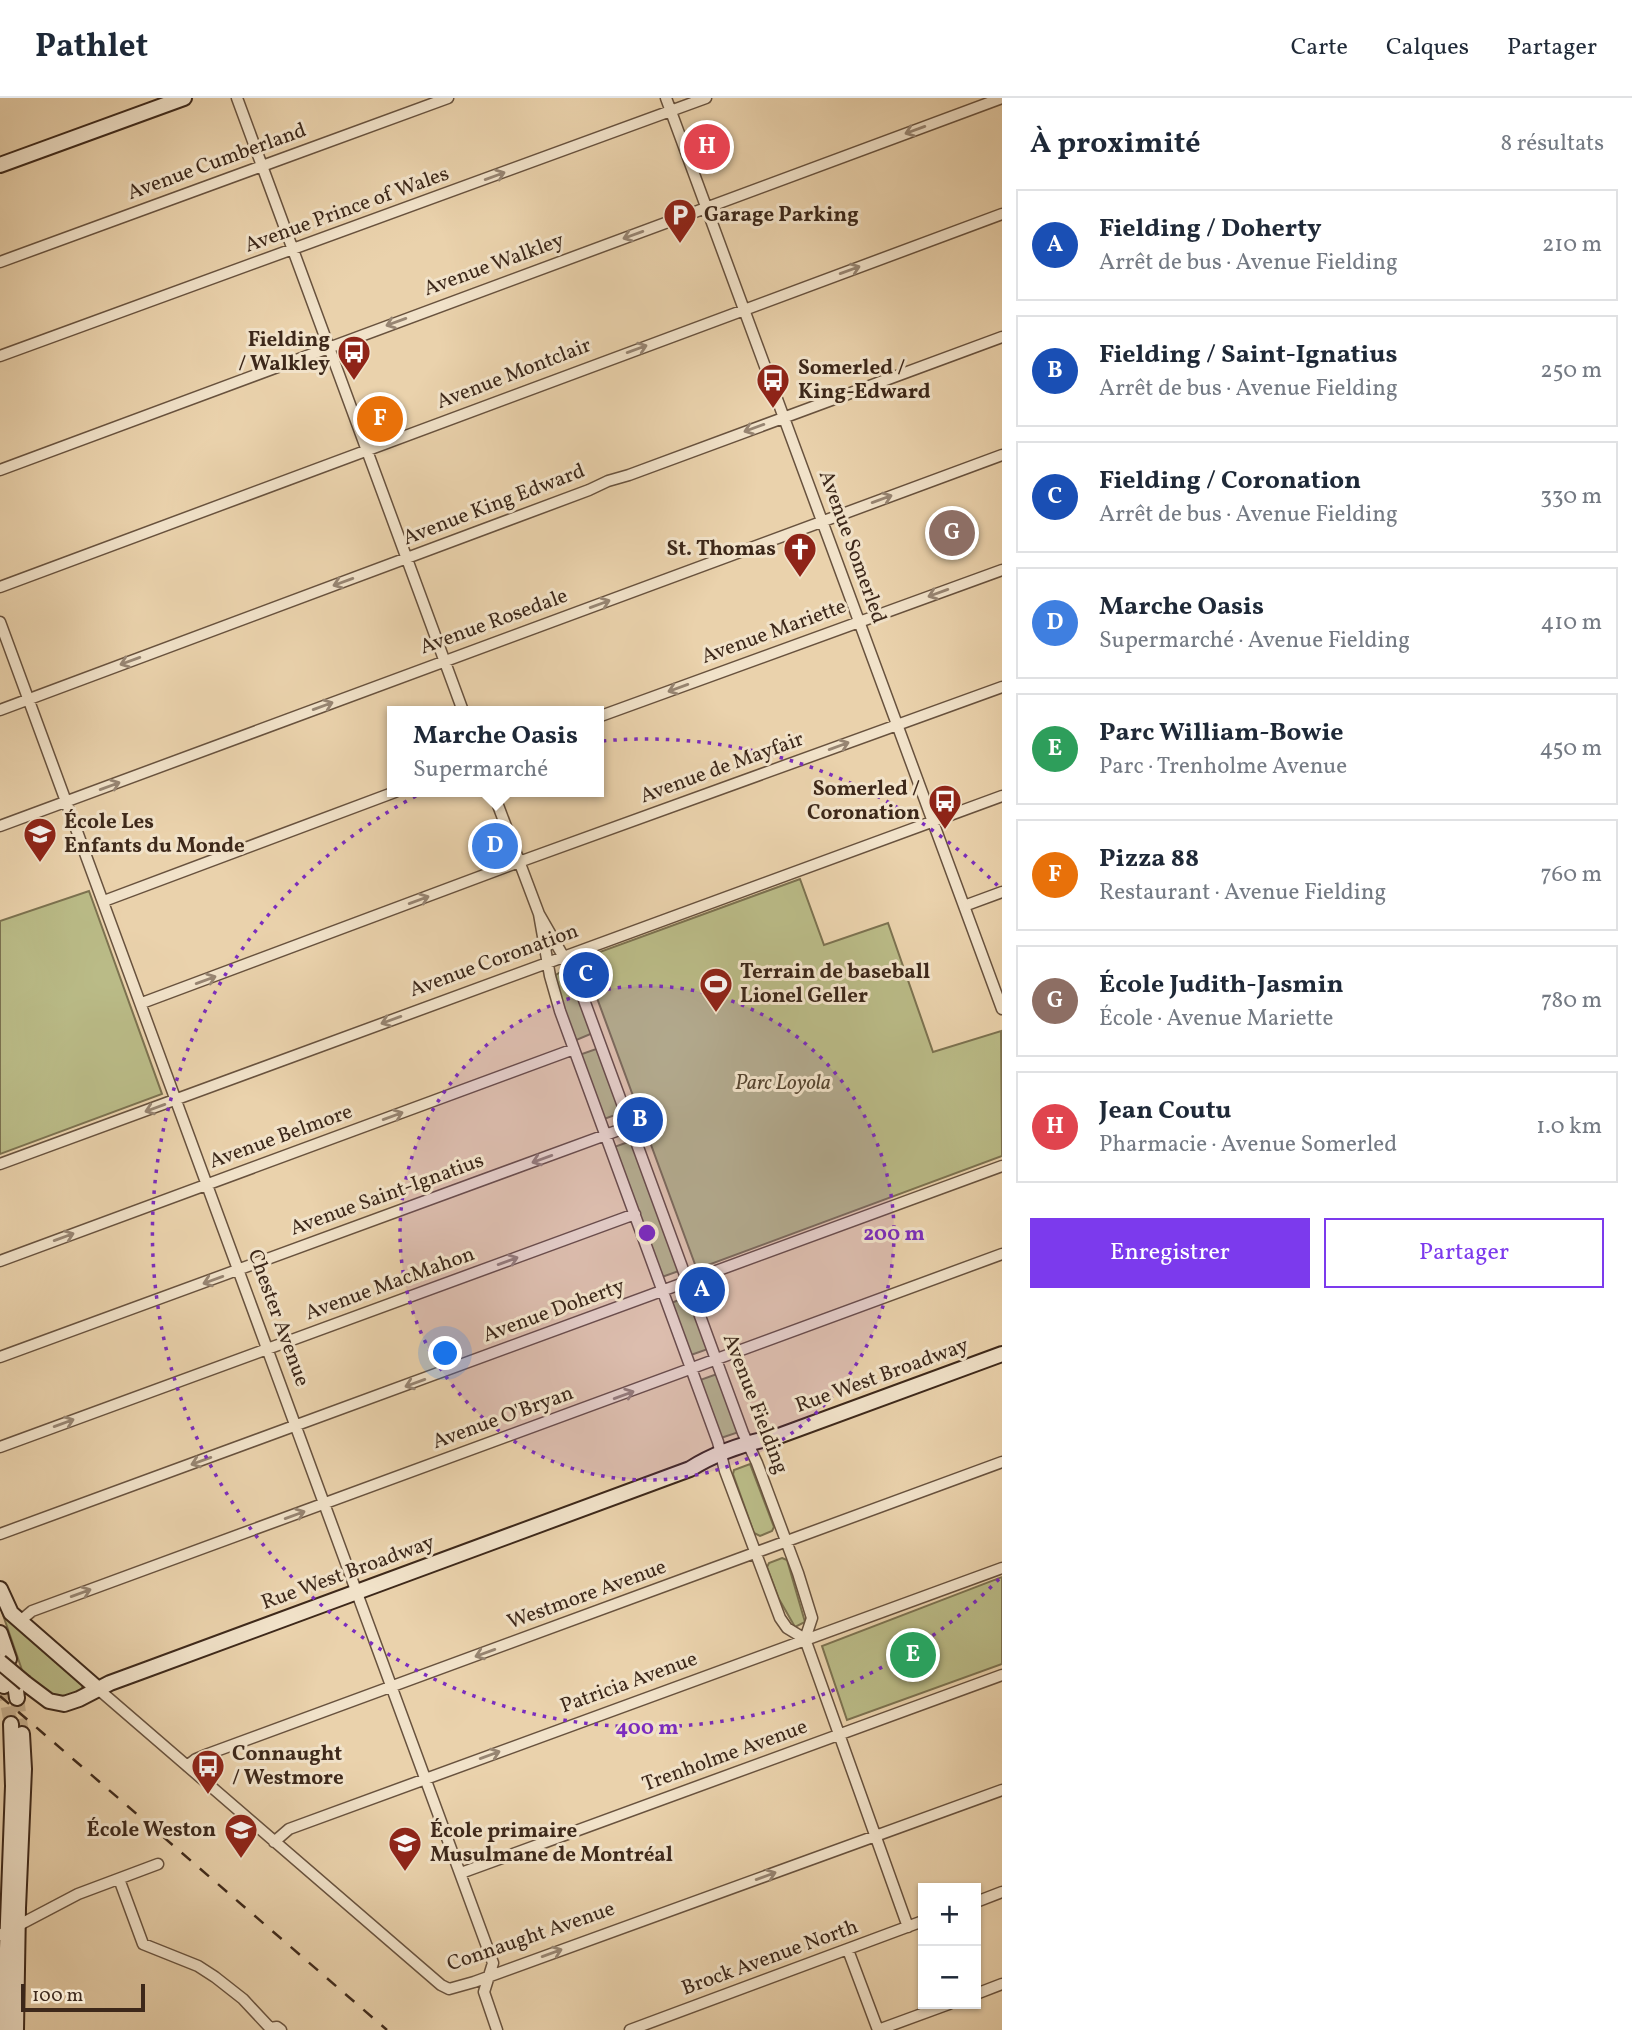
<!DOCTYPE html>
<html lang="fr">
<head>
<meta charset="utf-8">
<style>
	body { margin:0; font-family:Vollkorn,serif; background:#f2f2f3; color:#1f2937 }
	.controls { position:absolute; right:21px; bottom:21px; display:grid; overflow:hidden; border-radius:0px; box-shadow:0 2px 5px #0004 }
	.controls button { width:63px; height:63px; display:grid; place-items:center; padding:0; border:0; border-bottom:2px solid #e0e1e3; background:#fff; color:#1f2937; font:35px sans-serif }
	.scale { position:absolute; left:21px; bottom:18px; width:124px; box-sizing:border-box; padding-left:7px; border:4px solid #3d281a; border-top:0; font-size:19px; line-height:24px; white-space:nowrap; color:#3d281a; -webkit-text-stroke:5px #f1e2c9; paint-order:stroke }
	.you { position:absolute; left:446px; top:1256px; width:24px; height:24px; margin:-18px; border:5px solid #fff; border-radius:50%; background:#1a73e8; box-shadow:0 0 0 10px #1a73e833 }
	.badge { display:grid; place-items:center; width:46px; height:46px; border-radius:50%; background:#7c3aed; color:#fff; font-size:23px; font-weight:700 }
	.pin { position:absolute; translate:-50% -50%; border:4px solid #fff; box-shadow:0 2px 7px #0006 }
	.popup { position:absolute; left:387px; top:608px; width:217px; height:91px; box-sizing:border-box; display:grid; place-content:center; border-radius:0px; background:#fff; filter:drop-shadow(0 2px 5px #0005); font-size:23px; white-space:nowrap; color:#747a83 }
	.popup b { font-size:26px; color:#1f2937 }
	.popup::after { content:''; position:absolute; left:50%; top:100%; margin-left:-14px; border:14px solid transparent; border-top-color:#fff }
	.list { margin:0; padding:0; list-style:none }
	h2 { display:flex; justify-content:space-between; align-items:center; height:91px; margin:0; padding:0 28px; font-size:30px }
	h2 small { font-size:23px; font-weight:400; color:#747a83 }
	.list li { display:grid; grid-template-columns:46px 1fr auto; gap:21px; align-items:center; box-sizing:border-box; height:112px; margin:0 14px 14px; padding:0 14px; border:2px solid #e0e1e3; border-radius:0px }
	.list b { display:block; font-size:26px; white-space:nowrap }
	.list p { margin:0; font-size:23px; white-space:nowrap; color:#747a83 }
	.list em { font-size:23px; font-style:normal; color:#747a83 }
	.actions { display:flex; gap:14px; padding:21px 28px }
	.actions a { flex:1; padding:16px 0; border:2px solid #7c3aed; border-radius:0px; text-align:center; font-size:24px; color:#7c3aed }
	.actions .main { background:#7c3aed; color:#fff }
	.map { position:relative; flex:none; width:1002px; height:1932px; overflow:hidden }
	header { display:flex; align-items:center; gap:42px; box-sizing:border-box; height:98px; padding:0 35px; background:#fff; border-bottom:2px solid #e0e1e3 }
	header strong { font-size:33px }
	nav { display:flex; gap:38px; margin-inline-start:auto; font-size:24px }
	main { display:flex }
	aside { flex:1; background:#fff }
	.map>svg:first-child { display:block }
	.green { fill:#babb87; stroke:#7c7250; stroke-width:2 }
	.lines { fill:none; stroke-linecap:round; stroke-linejoin:round }
	.secondary-tunnel { stroke:#c7b08f; stroke-width:14; stroke-dasharray:14 7; stroke-linecap:butt }
	.street-casing { stroke:#68523e; stroke-width:13 }
	.secondary-casing { stroke:#3d281a; stroke-width:18 }
	.street { stroke:#f1e2c9; stroke-width:10 }
	.secondary { stroke:#f1e2c9; stroke-width:14 }
	.rail { stroke:#3d281a; stroke-width:2.5; stroke-dasharray:12 12; stroke-linecap:butt }
	.secondary-bridge-casing { stroke:#3d281a; stroke-width:18; stroke-linecap:butt }
	.secondary-bridge { stroke:#f1e2c9; stroke-width:14 }
	.oneway { stroke:#978572 }
	.ring { fill:none; stroke:#7b2cbf; stroke-width:3.5; stroke-dasharray:3.5 7 }
	.labels { text-anchor:middle; dominant-baseline:central; stroke-width:6; stroke-linejoin:round; paint-order:stroke }
	.street-label { font-size:21px; fill:#3d281a; stroke:#f1e2c9 }
	.poi-label { font-size:21px; font-weight:bold; fill:#3d281a; stroke:#f1e2c9; text-anchor:start }
	.park-label { font-size:21px; font-style:italic; fill:#564530; stroke:#f1e2c9 }
	.centre { fill:#7b2cbf; stroke:#f1e2c9; stroke-width:3.5 }
	.ring-label { font-size:21px; text-anchor:middle; font-weight:bold; fill:#7b2cbf; stroke:#f1e2c9; stroke-width:6; stroke-linejoin:round; paint-order:stroke }
</style>
</head>
<body>
<header>
<strong>Pathlet</strong>
<nav><a>Carte</a><a>Calques</a><a>Partager</a></nav>
</header>
<main>
<div class="map">
<svg width="1002" height="1932" viewBox="0 0 1002 1932">
	<rect width="100%" height="100%" fill="#ead2ac"/>
	<filter id="stains"><feTurbulence type="fractalNoise" baseFrequency=".00286" numOctaves="4"/><feColorMatrix values="0 0 0 0 .2 0 0 0 0 .09 0 0 0 0 .02 0 0 0 .5 -.17"/></filter>
	<radialGradient id="worn" r=".72"><stop offset=".6" stop-color="#630" stop-opacity="0"/><stop offset="1" stop-color="#630" stop-opacity=".3"/></radialGradient>
	<path class="green" d="M800,781L824,847L888,825L933,954L1001,933L1002,1058L700,1170L696,1169L583,862L586,859Z
		M89,793L162,996L0,1056V823Z
		M564,872L569,878L593,935L574,943L561,906L554,878Z
		M599,950L621,1015L604,1021L579,957Z
		M631,1043L679,1173L662,1179L614,1049Z
		M689,1198L708,1251L691,1257L671,1205Z
		M717,1276L739,1334L721,1340L700,1282Z
		M750,1366L774,1429L772,1433L760,1438L754,1435L733,1376L734,1372Z
		M782,1460L787,1462L805,1524L795,1529L779,1501L767,1469L769,1465Z
		M1002,1479V1566L847,1622L822,1548Z
		M3,1517L83,1586L81,1593L68,1599L55,1598L46,1594L22,1572Z"/>
	<g class="lines">
		<path class="secondary-tunnel" d="M4,1588L11,1626
			M17,1600L22,1636"/>
		<defs>
			<path id="street" d="M237,0L463,613
				M666,0L1002,911
				M0,164L448,0
				M0,258L706,0
				M0,372L1002,0
				M0,489L1002,116
				M0,524L493,1865L484,1894L497,1932
				M0,612L589,392L608,383L629,377L1002,239
				M598,619L1002,472
				M493,694L539,816L570,870L584,902L743,1335L757,1365L798,1475L812,1520L805,1541
				M0,728L1002,357
				M104,803L395,694
				M964,808L1002,794
				M539,816L550,878L560,913L718,1344L725,1373L780,1520L787,1530L805,1541L908,1829
				M142,905L519,764L1002,589
				M0,1066L1002,698
				M0,1163L574,951
				M0,1259L630,1028
				M0,1349L635,1116
				M0,1436L1002,1068
				M20,1523L32,1513L1002,1156
				M98,1591L441,1887L449,1891L474,1884L1002,1692
				M187,1668L196,1661L208,1656L1002,1364
				M274,1744L289,1731L1002,1470
				M461,1775L1002,1577
				M119,1781L143,1846L198,1868L215,1879L243,1901L270,1930L277,1929L281,1932
				M976,1804L1002,1794
				M0,1837L78,1796L158,1766
				M848,1852L878,1932
				M976,1896L1002,1886
				M630,1932L923,1823
				M878,1932L949,1906"/>
			<path id="secondary" d="M0,67L184,0
				M0,1491L11,1515L98,1591
				M0,1535L9,1561
				M1,1574L4,1588
				M25,1585L49,1603L64,1606L79,1601L110,1585L140,1574L690,1371C717,1354 745,1345 776,1339L1002,1256
				M15,1586L17,1600
				M4,1932L13,1688L11,1626
				M16,1932L18,1810L24,1671L22,1636"/>
		</defs>
		<use href="#street" class="street-casing"/>
		<use href="#secondary" class="secondary-casing"/>
		<use href="#street" class="street"/>
		<use href="#secondary" class="secondary"/>
		<path class="rail" d="M0,1598L387,1932"/>
		<defs>
			<path id="secondary-bridge" d="M0,1564L25,1585"/>
		</defs>
		<use href="#secondary-bridge" class="secondary-bridge-casing"/>
		<use href="#secondary-bridge" class="secondary-bridge"/>
	</g>
	<defs><path id="oneway-shaft" d="M-6 0H5M1.5-3L5.5 0L1.5 3" fill="none" stroke-width="1.6" stroke-linecap="round" stroke-linejoin="round" transform="scale(1.75)"/></defs>
	<g class="oneway">
		<use href="#oneway-shaft" transform="translate(915 32) rotate(160)"/>
		<use href="#oneway-shaft" transform="translate(495 78) rotate(-20)"/>
		<use href="#oneway-shaft" transform="translate(633 137) rotate(160)"/>
		<use href="#oneway-shaft" transform="translate(850 172) rotate(-20)"/>
		<use href="#oneway-shaft" transform="translate(396 224) rotate(160)"/>
		<use href="#oneway-shaft" transform="translate(637 251) rotate(-20)"/>
		<use href="#oneway-shaft" transform="translate(754 330) rotate(160)"/>
		<use href="#oneway-shaft" transform="translate(882 401) rotate(-20)"/>
		<use href="#oneway-shaft" transform="translate(343 484) rotate(160)"/>
		<use href="#oneway-shaft" transform="translate(938 495) rotate(160)"/>
		<use href="#oneway-shaft" transform="translate(600 506) rotate(-20)"/>
		<use href="#oneway-shaft" transform="translate(130 563) rotate(160)"/>
		<use href="#oneway-shaft" transform="translate(678 590) rotate(160)"/>
		<use href="#oneway-shaft" transform="translate(323 608) rotate(-20)"/>
		<use href="#oneway-shaft" transform="translate(839 648) rotate(-20)"/>
		<use href="#oneway-shaft" transform="translate(110 688) rotate(-20)"/>
		<use href="#oneway-shaft" transform="translate(419 802) rotate(-20)"/>
		<use href="#oneway-shaft" transform="translate(206 882) rotate(-20)"/>
		<use href="#oneway-shaft" transform="translate(391 922) rotate(160)"/>
		<use href="#oneway-shaft" transform="translate(155 1010) rotate(160)"/>
		<use href="#oneway-shaft" transform="translate(393 1018) rotate(-20)"/>
		<use href="#oneway-shaft" transform="translate(542 1061) rotate(160)"/>
		<use href="#oneway-shaft" transform="translate(64 1139) rotate(-20)"/>
		<use href="#oneway-shaft" transform="translate(508 1163) rotate(-20)"/>
		<use href="#oneway-shaft" transform="translate(213 1182) rotate(160)"/>
		<use href="#oneway-shaft" transform="translate(415 1285) rotate(160)"/>
		<use href="#oneway-shaft" transform="translate(624 1297) rotate(-20)"/>
		<use href="#oneway-shaft" transform="translate(64 1325) rotate(-20)"/>
		<use href="#oneway-shaft" transform="translate(201 1363) rotate(160)"/>
		<use href="#oneway-shaft" transform="translate(295 1417) rotate(-20)"/>
		<use href="#oneway-shaft" transform="translate(81 1495) rotate(-20)"/>
		<use href="#oneway-shaft" transform="translate(485 1555) rotate(160)"/>
		<use href="#oneway-shaft" transform="translate(490 1657) rotate(-20)"/>
		<use href="#oneway-shaft" transform="translate(766 1778) rotate(-20)"/>
		<use href="#oneway-shaft" transform="translate(552 1855) rotate(-20)"/>
	</g>
	<circle cx="647" cy="1135" r="247" fill="#7b2cbf" fill-opacity=".12"/>
	<g class="ring">
		<circle cx="647" cy="1135" r="247"/>
		<path d="M999 1481A494 494 0 1 1 999 789"/>
	</g>
	<defs>
		<symbol id="parking-pin" viewBox="-11 -11 22 30"><path d="M0 17L-7.5 6A9.5 9.5 0 1 1 7.5 6Z" fill="#8f2418" stroke="#f1e2c9"/><path d="M-3.5-5.5H1a3.5 3.5 0 0 1 0 7H-1V5.5H-3.5ZM-1-3.4V-.6H.8a1.4 1.4 0 0 0 0-2.8Z" fill="#fff"/></symbol>
		<symbol id="bus-pin" viewBox="-11 -11 22 30"><path d="M0 17L-7.5 6A9.5 9.5 0 1 1 7.5 6Z" fill="#8f2418" stroke="#f1e2c9"/><path d="M-5-6H5V4H4V6H2V4H-2V6H-4V4H-5ZM-3.5-4V0h7V-4ZM-3.5 1.2v1.5H-2V1.2ZM2 1.2v1.5H3.5V1.2Z" fill="#fff"/></symbol>
		<symbol id="church-pin" viewBox="-11 -11 22 30"><path d="M0 17L-7.5 6A9.5 9.5 0 1 1 7.5 6Z" fill="#8f2418" stroke="#f1e2c9"/><path d="M-1.2-6h2.4v3.5h3.3v2.4h-3.3V6h-2.4V-.1h-3.3v-2.4h3.3Z" fill="#fff"/></symbol>
		<symbol id="school-pin" viewBox="-11 -11 22 30"><path d="M0 17L-7.5 6A9.5 9.5 0 1 1 7.5 6Z" fill="#8f2418" stroke="#f1e2c9"/><path d="M0-5L7-2L0 1L-7-2ZM-4 1L0 2.5L4 1V4Q0 6-4 4Z" fill="#fff"/></symbol>
		<symbol id="stadium-pin" viewBox="-11 -11 22 30"><path d="M0 17L-7.5 6A9.5 9.5 0 1 1 7.5 6Z" fill="#8f2418" stroke="#f1e2c9"/><path d="M0-5a6.5 5 0 1 0 0 10a6.5 5 0 1 0 0-10ZM-3.5-1.8h7v3.6h-7Z" fill="#fff"/></symbol>
	</defs>
	<g fill-rule="evenodd">
		<use href="#parking-pin" x="661" y="98" width="38" height="52"/>
		<use href="#bus-pin" x="335" y="235" width="38" height="52"/>
		<use href="#bus-pin" x="754" y="263" width="38" height="52"/>
		<use href="#church-pin" x="781" y="432" width="38" height="52"/>
		<use href="#bus-pin" x="926" y="684" width="38" height="52"/>
		<use href="#school-pin" x="21" y="717" width="38" height="52"/>
		<use href="#stadium-pin" x="697" y="867" width="38" height="52"/>
		<use href="#bus-pin" x="189" y="1649" width="38" height="52"/>
		<use href="#school-pin" x="222" y="1713" width="38" height="52"/>
		<use href="#school-pin" x="386" y="1726" width="38" height="52"/>
	</g>
	<g class="labels">
		<g class="street-label">
			<text transform="translate(217 64) rotate(-20)">Avenue Cumberland</text>
			<text transform="translate(347 112) rotate(-20)">Avenue Prince of Wales</text>
			<text transform="translate(494 167) rotate(-20)">Avenue Walkley</text>
			<text transform="translate(514 276) rotate(-21)">Avenue Montclair</text>
			<text transform="translate(494 407) rotate(-21)">Avenue King Edward</text>
			<text transform="translate(852 449) rotate(70)">Avenue Somerled</text>
			<text transform="translate(494 524) rotate(-20)">Avenue Rosedale</text>
			<text transform="translate(774 534) rotate(-20)">Avenue Mariette</text>
			<text transform="translate(722 670) rotate(-20)">Avenue de Mayfair</text>
			<text transform="translate(494 863) rotate(-20)">Avenue Coronation</text>
			<text transform="translate(281 1039) rotate(-20)">Avenue Belmore</text>
			<text transform="translate(387 1097) rotate(-20)">Avenue Saint-Ignatius</text>
			<text transform="translate(390 1186) rotate(-20)">Avenue MacMahon</text>
			<text transform="translate(554 1213) rotate(-20)">Avenue Doherty</text>
			<text transform="translate(278 1220) rotate(70)">Chester Avenue</text>
			<text transform="translate(882 1278) rotate(-20)">Rue West Broadway</text>
			<text transform="translate(755 1306) rotate(69)">Avenue Fielding</text>
			<text transform="translate(503 1320) rotate(-20)">Avenue O'Bryan</text>
			<text transform="translate(348 1475) rotate(-20)">Rue West Broadway</text>
			<text transform="translate(587 1497) rotate(-20)">Westmore Avenue</text>
			<text transform="translate(629 1585) rotate(-20)">Patricia Avenue</text>
			<text transform="translate(725 1658) rotate(-20)">Trenholme Avenue</text>
			<text transform="translate(531 1839) rotate(-19)">Connaught Avenue</text>
			<text transform="translate(770 1860) rotate(-20)">Brock Avenue North</text>
		</g>
		<g class="poi-label">
			<text x="704" y="117">Garage Parking</text>
			<text x="330" y="242" text-anchor="end">Fielding<tspan x="330" dy="24">/ Walkley</tspan></text>
			<text x="798" y="270">Somerled /<tspan x="798" dy="24">King-Edward</tspan></text>
			<text x="776" y="451" text-anchor="end">St. Thomas</text>
			<text x="920" y="691" text-anchor="end">Somerled /<tspan x="920" dy="24">Coronation</tspan></text>
			<text x="64" y="724">École Les<tspan x="64" dy="24">Enfants du Monde</tspan></text>
			<text x="740" y="874">Terrain de baseball<tspan x="740" dy="24">Lionel Geller</tspan></text>
			<text x="232" y="1656">Connaught<tspan x="232" dy="24">/ Westmore</tspan></text>
			<text x="216" y="1732" text-anchor="end">École Weston</text>
			<text x="430" y="1733">École primaire<tspan x="430" dy="24">Musulmane de Montréal</tspan></text>
		</g>
		<g class="park-label">
			<text x="783" y="985">Parc Loyola</text>
		</g>
	</g>
	<circle cx="647" cy="1135" r="10" class="centre"/>
	<g class="ring-label">
		<text x="894" y="1142">200 m</text>
		<text x="647" y="1636">400 m</text>
	</g>
	<rect width="100%" height="100%" filter="url(#stains)"/>
	<rect width="100%" height="100%" fill="url(#worn)"/>
</svg>
<div class="controls">
<button>+</button>
<button>−</button>
</div>
<div class="scale">100 m</div>
<div class="you"></div>
<div class="pin badge" style="left:702px;top:1192px;background:#1a4fb4">A</div>
<div class="pin badge" style="left:640px;top:1022px;background:#1a4fb4">B</div>
<div class="pin badge" style="left:586px;top:877px;background:#1a4fb4">C</div>
<div class="pin badge" style="left:495px;top:748px;background:#3f7fe0">D</div>
<div class="popup"><b>Marche Oasis</b>Supermarché</div>
<div class="pin badge" style="left:913px;top:1557px;background:#2e9e5b">E</div>
<div class="pin badge" style="left:380px;top:321px;background:#e8710a">F</div>
<div class="pin badge" style="left:952px;top:435px;background:#8d6e63">G</div>
<div class="pin badge" style="left:707px;top:49px;background:#e0444e">H</div>
</div>
<aside>
<h2>À proximité<small>8 résultats</small></h2>
<ul class="list">
<li><span class="badge" style="background:#1a4fb4">A</span><div><b>Fielding / Doherty</b><p>Arrêt de bus · Avenue Fielding</p></div><em>210 m</em></li>
<li><span class="badge" style="background:#1a4fb4">B</span><div><b>Fielding / Saint-Ignatius</b><p>Arrêt de bus · Avenue Fielding</p></div><em>250 m</em></li>
<li><span class="badge" style="background:#1a4fb4">C</span><div><b>Fielding / Coronation</b><p>Arrêt de bus · Avenue Fielding</p></div><em>330 m</em></li>
<li><span class="badge" style="background:#3f7fe0">D</span><div><b>Marche Oasis</b><p>Supermarché · Avenue Fielding</p></div><em>410 m</em></li>
<li><span class="badge" style="background:#2e9e5b">E</span><div><b>Parc William-Bowie</b><p>Parc · Trenholme Avenue</p></div><em>450 m</em></li>
<li><span class="badge" style="background:#e8710a">F</span><div><b>Pizza 88</b><p>Restaurant · Avenue Fielding</p></div><em>760 m</em></li>
<li><span class="badge" style="background:#8d6e63">G</span><div><b>École Judith-Jasmin</b><p>École · Avenue Mariette</p></div><em>780 m</em></li>
<li><span class="badge" style="background:#e0444e">H</span><div><b>Jean Coutu</b><p>Pharmacie · Avenue Somerled</p></div><em>1.0 km</em></li>
</ul>
<div class="actions"><a class="main">Enregistrer</a><a>Partager</a></div>
</aside>
</main>
</body>
</html>
